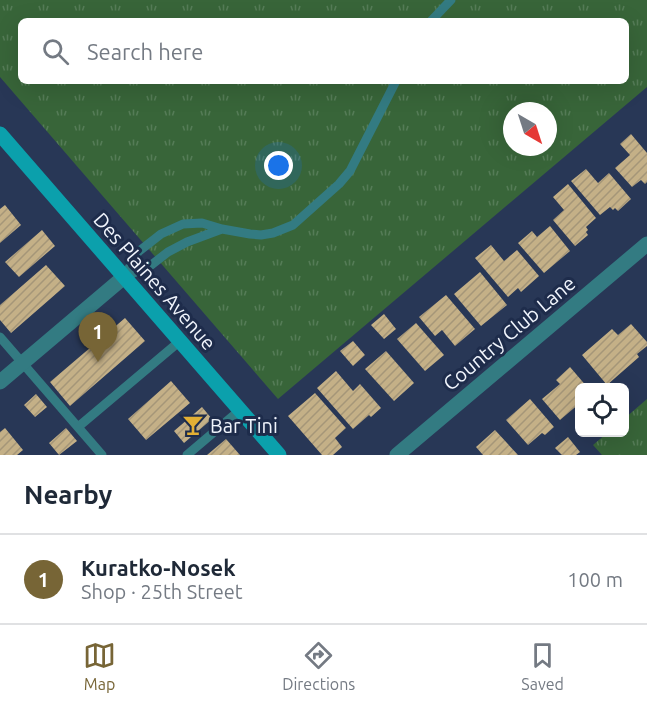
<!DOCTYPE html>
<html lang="en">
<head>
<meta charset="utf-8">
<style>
	body { margin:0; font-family:Ubuntu,sans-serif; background:#f2f2f3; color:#1f2937 }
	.controls { position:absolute; right:18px; bottom:18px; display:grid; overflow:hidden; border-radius:9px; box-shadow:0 6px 24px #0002 }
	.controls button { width:54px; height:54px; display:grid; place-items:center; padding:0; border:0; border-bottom:2px solid #e0e1e3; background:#fff; color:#1f2937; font:30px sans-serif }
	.compass { position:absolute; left:503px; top:102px; width:54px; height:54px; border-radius:50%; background:#fff; box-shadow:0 6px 24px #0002; rotate:141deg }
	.you { position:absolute; left:279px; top:166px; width:21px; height:21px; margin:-15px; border:4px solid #fff; border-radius:50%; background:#1a73e8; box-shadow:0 0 0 9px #1a73e833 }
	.badge { display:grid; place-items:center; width:39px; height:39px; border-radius:50%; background:#776536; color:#fff; font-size:20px; font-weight:700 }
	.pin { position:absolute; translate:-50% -50px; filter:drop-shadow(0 2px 3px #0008) }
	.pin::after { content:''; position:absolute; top:32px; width:21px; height:18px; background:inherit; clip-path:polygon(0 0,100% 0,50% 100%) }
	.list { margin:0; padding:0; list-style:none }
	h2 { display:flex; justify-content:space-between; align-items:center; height:78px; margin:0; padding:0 24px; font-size:26px }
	h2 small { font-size:20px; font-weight:400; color:#747a83 }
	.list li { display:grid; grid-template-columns:39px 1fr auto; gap:18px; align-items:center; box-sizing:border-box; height:90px; padding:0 24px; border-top:2px solid #e0e1e3 }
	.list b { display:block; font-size:22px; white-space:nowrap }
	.list p { margin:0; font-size:20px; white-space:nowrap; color:#747a83 }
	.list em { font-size:20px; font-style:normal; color:#747a83 }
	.icon { flex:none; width:33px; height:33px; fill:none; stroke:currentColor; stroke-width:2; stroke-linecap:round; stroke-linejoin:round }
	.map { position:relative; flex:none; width:647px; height:455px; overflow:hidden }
	.search { position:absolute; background:#fff; box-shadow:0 6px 24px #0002; left:18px; right:18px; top:18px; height:66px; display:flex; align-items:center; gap:15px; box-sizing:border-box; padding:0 21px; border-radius:9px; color:#747a83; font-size:22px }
	.sheet { height:168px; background:#fff }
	nav { display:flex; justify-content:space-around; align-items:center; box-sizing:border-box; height:84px; border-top:2px solid #e0e1e3; background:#fff; font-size:16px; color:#747a83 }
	nav a { display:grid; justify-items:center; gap:3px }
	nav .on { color:#776536 }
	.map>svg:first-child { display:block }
	.grass { fill:url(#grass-tufts); fill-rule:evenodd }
	.building { fill:url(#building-hatch) }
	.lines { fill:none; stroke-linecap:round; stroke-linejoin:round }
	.lane { stroke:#337b82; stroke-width:9 }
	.street { stroke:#337b82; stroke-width:15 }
	.secondary { stroke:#0ba0ac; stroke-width:15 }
	.labels { text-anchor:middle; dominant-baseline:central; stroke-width:6; stroke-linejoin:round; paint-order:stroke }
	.street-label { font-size:20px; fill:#f1f5fd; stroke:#1e2c4b }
	.poi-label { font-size:20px; fill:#f1f5fd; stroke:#1e2c4b; text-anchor:start }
</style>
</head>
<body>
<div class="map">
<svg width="647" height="455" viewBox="0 0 647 455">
	<defs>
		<pattern id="grass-tufts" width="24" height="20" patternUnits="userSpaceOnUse" patternTransform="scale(1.5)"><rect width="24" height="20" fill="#386539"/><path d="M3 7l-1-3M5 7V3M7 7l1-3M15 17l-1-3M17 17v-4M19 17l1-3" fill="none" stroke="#557c57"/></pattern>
		<pattern id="building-hatch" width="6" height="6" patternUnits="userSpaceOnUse" patternTransform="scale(1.5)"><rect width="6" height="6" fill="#c4b087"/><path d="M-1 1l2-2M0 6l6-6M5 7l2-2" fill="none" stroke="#a59678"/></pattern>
	</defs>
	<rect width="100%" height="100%" fill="#283756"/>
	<path class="grass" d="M0,0H647V87L278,399L0,77ZM21,21H626V81H21ZM512,111H548V147H512Z
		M647,399V455H602L593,445L607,433L624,432L625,418Z"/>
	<path class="building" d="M631,134L647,153V182L645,184L641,180L632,187L615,168L630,155L620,144Z
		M586,169L598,183L609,173L631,199L618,211L615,208L613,210L610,207L600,215L571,181Z
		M568,184L596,218L586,227L588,230L586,232L588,235L575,246L553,220L564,210L553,197Z
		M5,205L21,225L0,243V209Z
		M550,226L570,251L544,273L518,243L532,231L537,237Z
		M42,230L55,246L19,277L5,262Z
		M491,245L504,261L517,250L539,276L521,292L518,288L508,297L475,258Z
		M46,265L65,286L11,333L0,320V305Z
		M480,272L507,305L481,326L454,294Z
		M446,295L475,329L455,346L442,330L435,336L419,317Z
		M384,314L396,329L384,339L371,325Z
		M125,318L145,341L70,406L50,382Z
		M416,323L444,355L425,371L397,339Z
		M631,324L647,342V346L637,354L639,357L607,385L582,355L612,329L618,335Z
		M353,341L365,355L353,366L340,351Z
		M386,351L414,383L394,401L365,369Z
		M570,367L588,388H580V403L560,420L542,399L560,384L556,380Z
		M336,371L353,391L360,384L381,408L371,417L369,415L353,429L317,388Z
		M171,381L190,403L146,440L128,419Z
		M315,393L346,428L335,438L342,447L333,455H322L288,416Z
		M36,394L47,407L35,417L24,405Z
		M530,399L554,427L545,435L542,433L528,445L506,420Z
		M202,407L212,419L184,443L174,431Z
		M5,428L23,450L17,455H0V432Z
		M66,428L77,441L59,455L49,443Z
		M495,430L518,455H483L476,447Z
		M568,437L580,452L576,455H562L555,448Z
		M226,439L240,455H207Z"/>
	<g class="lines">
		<path class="lane" d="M431,21L451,0
			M124,277L138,252L161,234L183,224L202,223L222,229L250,234L261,235L273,233L293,225L339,184L350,171L396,81
			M124,277L150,266L168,252L187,242L222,229
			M0,337L102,455
			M78,427L180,341
			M187,455L240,410"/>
		<path class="street" d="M0,382L124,277
			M397,455L647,244"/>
		<path class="secondary" d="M0,134L279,455"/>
	</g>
	<defs>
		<symbol id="bar-bare" viewBox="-9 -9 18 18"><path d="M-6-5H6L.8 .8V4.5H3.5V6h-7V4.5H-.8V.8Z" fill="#e2af34" stroke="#1e2c4b" stroke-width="2.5" paint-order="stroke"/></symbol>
	</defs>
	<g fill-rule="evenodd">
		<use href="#bar-bare" x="178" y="410" width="30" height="30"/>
	</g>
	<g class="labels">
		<g class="street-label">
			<text transform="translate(155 281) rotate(49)">Des Plaines Avenue</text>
			<text transform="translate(509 333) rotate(-40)">Country Club Lane</text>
		</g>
		<g class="poi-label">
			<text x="210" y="425">Bar Tini</text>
		</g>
	</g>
</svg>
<div class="controls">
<button><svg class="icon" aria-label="locate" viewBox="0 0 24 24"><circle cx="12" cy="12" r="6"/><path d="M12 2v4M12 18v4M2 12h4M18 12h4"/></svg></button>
</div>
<svg class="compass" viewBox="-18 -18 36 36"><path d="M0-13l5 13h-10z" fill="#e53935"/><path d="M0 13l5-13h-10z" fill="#747a83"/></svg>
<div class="you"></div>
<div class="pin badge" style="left:98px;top:362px">1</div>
<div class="search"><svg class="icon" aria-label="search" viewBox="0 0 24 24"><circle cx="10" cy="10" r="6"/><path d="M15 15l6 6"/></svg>Search here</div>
</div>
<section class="sheet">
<h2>Nearby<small></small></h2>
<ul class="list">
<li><span class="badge">1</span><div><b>Kuratko-Nosek</b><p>Shop · 25th Street</p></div><em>100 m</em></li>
</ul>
</section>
<nav>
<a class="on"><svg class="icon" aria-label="map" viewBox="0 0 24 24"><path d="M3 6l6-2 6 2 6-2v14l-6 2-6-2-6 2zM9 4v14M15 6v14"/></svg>Map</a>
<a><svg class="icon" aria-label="directions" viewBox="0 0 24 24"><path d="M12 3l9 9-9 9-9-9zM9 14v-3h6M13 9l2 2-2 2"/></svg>Directions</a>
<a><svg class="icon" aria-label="saved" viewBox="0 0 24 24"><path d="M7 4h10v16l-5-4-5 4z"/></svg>Saved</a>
</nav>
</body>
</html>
